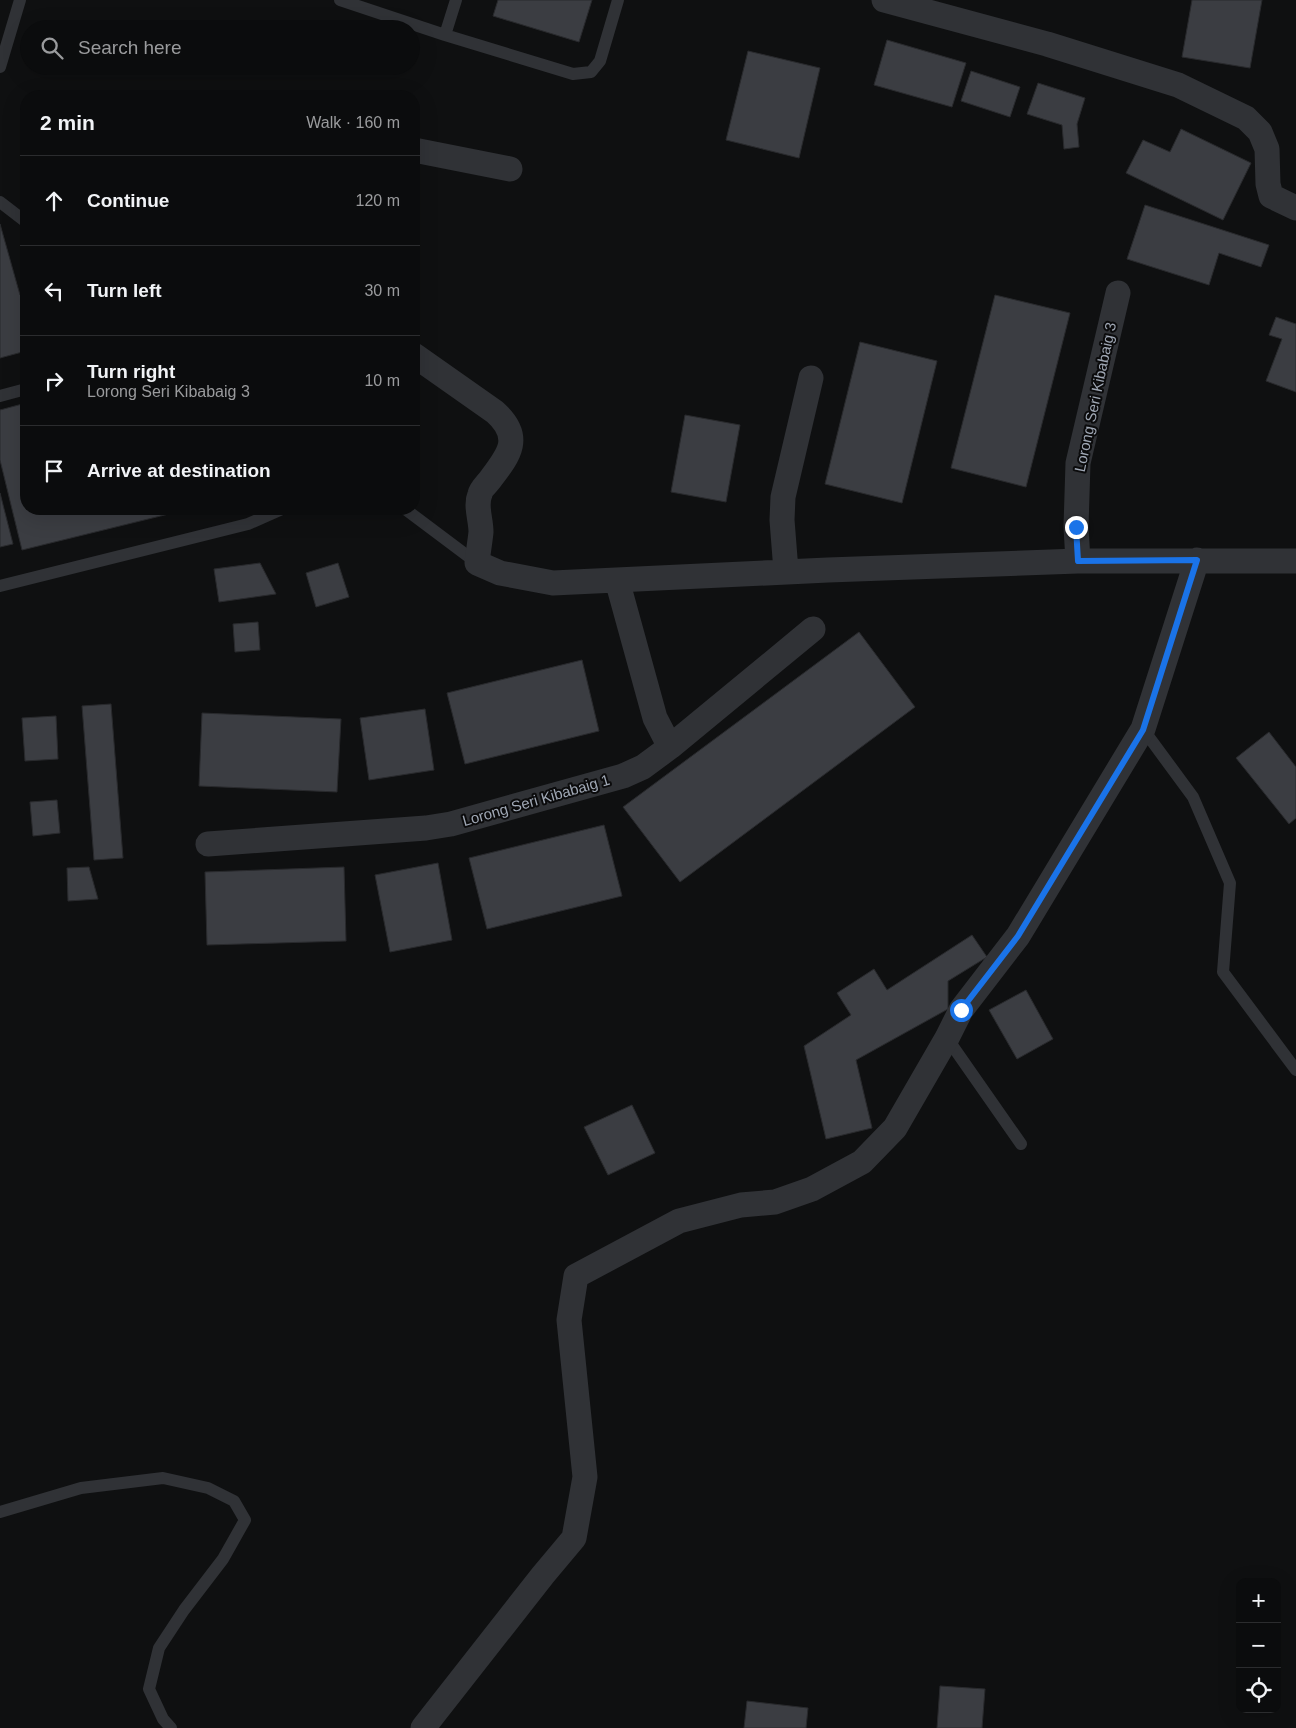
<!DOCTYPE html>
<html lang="en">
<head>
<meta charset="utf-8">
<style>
	body { margin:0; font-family:Helvetica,sans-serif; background:#191a1b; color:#f1f3f6 }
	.controls { position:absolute; right:15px; bottom:15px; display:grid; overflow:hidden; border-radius:10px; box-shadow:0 5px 20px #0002 }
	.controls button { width:45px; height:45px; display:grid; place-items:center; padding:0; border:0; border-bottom:1px solid #2b2c2e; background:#0b0c0d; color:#f1f3f6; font:25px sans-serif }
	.stop { position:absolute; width:15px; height:15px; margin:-11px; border:4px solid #1a73e8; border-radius:50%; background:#fff }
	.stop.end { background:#1a73e8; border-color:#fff; box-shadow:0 1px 5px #0008 }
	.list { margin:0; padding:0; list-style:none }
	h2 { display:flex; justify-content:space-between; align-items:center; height:65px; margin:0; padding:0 20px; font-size:21px }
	h2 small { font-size:16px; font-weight:400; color:#9a9b9d }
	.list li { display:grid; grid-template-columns:32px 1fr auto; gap:15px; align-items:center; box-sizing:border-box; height:90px; padding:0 20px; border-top:1px solid #2b2c2e }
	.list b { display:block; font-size:19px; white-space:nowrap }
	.list p { margin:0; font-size:16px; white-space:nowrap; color:#9a9b9d }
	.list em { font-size:16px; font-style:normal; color:#9a9b9d }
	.icon { flex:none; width:28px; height:28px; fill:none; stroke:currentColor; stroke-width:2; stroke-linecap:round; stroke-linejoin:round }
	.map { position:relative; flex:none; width:1296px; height:1728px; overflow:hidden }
	.search { position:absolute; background:#0b0c0d; box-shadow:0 5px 20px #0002; left:20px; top:20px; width:400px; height:55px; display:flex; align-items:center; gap:12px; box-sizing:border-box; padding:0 18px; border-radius:28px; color:#9a9b9d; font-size:19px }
	.panel { position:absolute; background:#0b0c0d; box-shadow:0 5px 20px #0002; left:20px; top:90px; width:400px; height:425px; border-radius:20px }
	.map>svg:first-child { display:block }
	.building { fill:#3b3d42; stroke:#292a2d }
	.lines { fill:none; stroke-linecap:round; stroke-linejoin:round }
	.lane { stroke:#303236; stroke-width:12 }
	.street { stroke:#303236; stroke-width:25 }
	.route { stroke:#1a73e8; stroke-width:6 }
	.labels { text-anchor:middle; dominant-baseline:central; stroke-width:4; stroke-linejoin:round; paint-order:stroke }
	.street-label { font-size:15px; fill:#9fa7b4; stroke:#0b0b0c }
</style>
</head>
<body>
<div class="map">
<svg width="1296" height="1728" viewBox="0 0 1296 1728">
	<rect width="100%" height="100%" fill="#0f1011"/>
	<path class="building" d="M498,0H592L579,42L493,16Z
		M1192,0H1262L1250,68L1182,57Z
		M887,40L966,63L952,107L874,85Z
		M748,51L820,68L799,158L726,140Z
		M971,71L1020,87L1010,117L961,101Z
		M1038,83L1085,98L1077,124L1079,147L1064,149L1062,125L1027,114Z
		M1181,129L1251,163L1223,220L1126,173L1143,140L1170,152Z
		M1145,205L1269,245L1261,267L1219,253L1209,285L1127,259Z
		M0,224L20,295L26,293V351L0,358Z
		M995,295L1070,313L1026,487L951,468Z
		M1276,317L1296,324V392L1266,381L1282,339L1269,335Z
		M860,342L937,361L902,503L825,484Z
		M26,403V509H189L22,550L0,460V410Z
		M685,415L740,425L726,502L671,492Z
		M0,493L13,544L0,547Z
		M260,563L276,594L219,602L214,569Z
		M338,563L349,597L316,607L306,573Z
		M258,622L260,650L235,652L233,624Z
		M859,632L915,707L680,882L623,807Z
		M582,660L599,731L465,764L447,693Z
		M111,704L123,858L94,860L82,706Z
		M425,709L434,770L369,780L360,718Z
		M202,713L341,719L337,792L199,786Z
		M56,716L58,759L25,761L22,718Z
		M1269,732L1296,767V818L1289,824L1236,758Z
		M57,800L60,833L33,836L30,802Z
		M604,825L622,896L487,929L469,858Z
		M438,863L452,940L390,952L375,875Z
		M89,867L98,899L68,901L67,868Z
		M344,867L346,941L207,945L205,872Z
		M972,935L987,957L948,981V1009L856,1060L872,1128L826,1139L804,1046L851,1015L837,993L874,969L887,990Z
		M1026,990L1053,1039L1017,1059L989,1010Z
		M632,1105L655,1153L608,1175L584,1127Z
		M940,1686L985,1689L982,1728H937Z
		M747,1701L808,1708L806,1728H744Z"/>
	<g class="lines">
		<path class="lane" d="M340,0L445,35L573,74L591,72L600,61L618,0
			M445,35L456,0
			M0,67L20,0
			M0,202L26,222
			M0,396L26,389
			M405,509L477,563
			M0,586L248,524L282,509
			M1143,729L1193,797L1230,883L1223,972L1296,1070
			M947,1038L1021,1144
			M0,1512L81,1488L163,1478L208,1488L234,1501L245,1520L223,1559L184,1610L159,1648L149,1689L163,1719L171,1728"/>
		<path class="street" d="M884,0L1047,44L1178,85L1246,118L1260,132L1267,149L1268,184L1271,196L1296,208
			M414,150L510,169
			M414,355L495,412C524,438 508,456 489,481C486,485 481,489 480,494C475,506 481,519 481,532C480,542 478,553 477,563L500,573L553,583L828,570L1078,561H1296
			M1078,561L1076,527L1078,463L1118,293
			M786,571L782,520L783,497L811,378
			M617,580L655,718L670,747
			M208,844L426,828L451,824L623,776L643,767L670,747L813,629
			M423,1728L543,1575L574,1538L585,1477L569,1320L576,1276L679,1221L741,1205L775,1202L812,1189L862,1162L895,1128L947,1038L961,1010L1018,936L1143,729L1197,560"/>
	</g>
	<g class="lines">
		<path class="route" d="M961,1010L1018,936L1143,730L1197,560L1078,561L1076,527"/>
	</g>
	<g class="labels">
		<g class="street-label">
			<text transform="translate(1095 397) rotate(-78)">Lorong Seri Kibabaig 3</text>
			<text transform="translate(536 800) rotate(-16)">Lorong Seri Kibabaig 1</text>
		</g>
	</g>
</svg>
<div class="controls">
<button>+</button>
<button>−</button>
<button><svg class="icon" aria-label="locate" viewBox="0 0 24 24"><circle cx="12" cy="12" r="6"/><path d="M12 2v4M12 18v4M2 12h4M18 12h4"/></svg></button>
</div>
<div class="stop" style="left:961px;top:1010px"></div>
<div class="stop end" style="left:1076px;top:527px"></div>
<div class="search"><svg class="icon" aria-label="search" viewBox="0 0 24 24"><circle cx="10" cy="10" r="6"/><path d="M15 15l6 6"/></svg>Search here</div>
<section class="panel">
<h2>2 min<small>Walk · 160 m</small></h2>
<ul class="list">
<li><svg class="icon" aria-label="ahead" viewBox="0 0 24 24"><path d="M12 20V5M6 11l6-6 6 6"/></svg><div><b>Continue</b></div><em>120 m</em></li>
<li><svg class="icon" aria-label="left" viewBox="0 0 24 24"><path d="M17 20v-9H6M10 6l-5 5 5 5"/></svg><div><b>Turn left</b></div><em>30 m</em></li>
<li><svg class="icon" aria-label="right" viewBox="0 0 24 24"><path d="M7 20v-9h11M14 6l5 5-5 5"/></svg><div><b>Turn right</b><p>Lorong Seri Kibabaig 3</p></div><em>10 m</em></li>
<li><svg class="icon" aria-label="arrive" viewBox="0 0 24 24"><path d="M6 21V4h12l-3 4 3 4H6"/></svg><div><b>Arrive at destination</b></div></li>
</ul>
</section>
</div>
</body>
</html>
